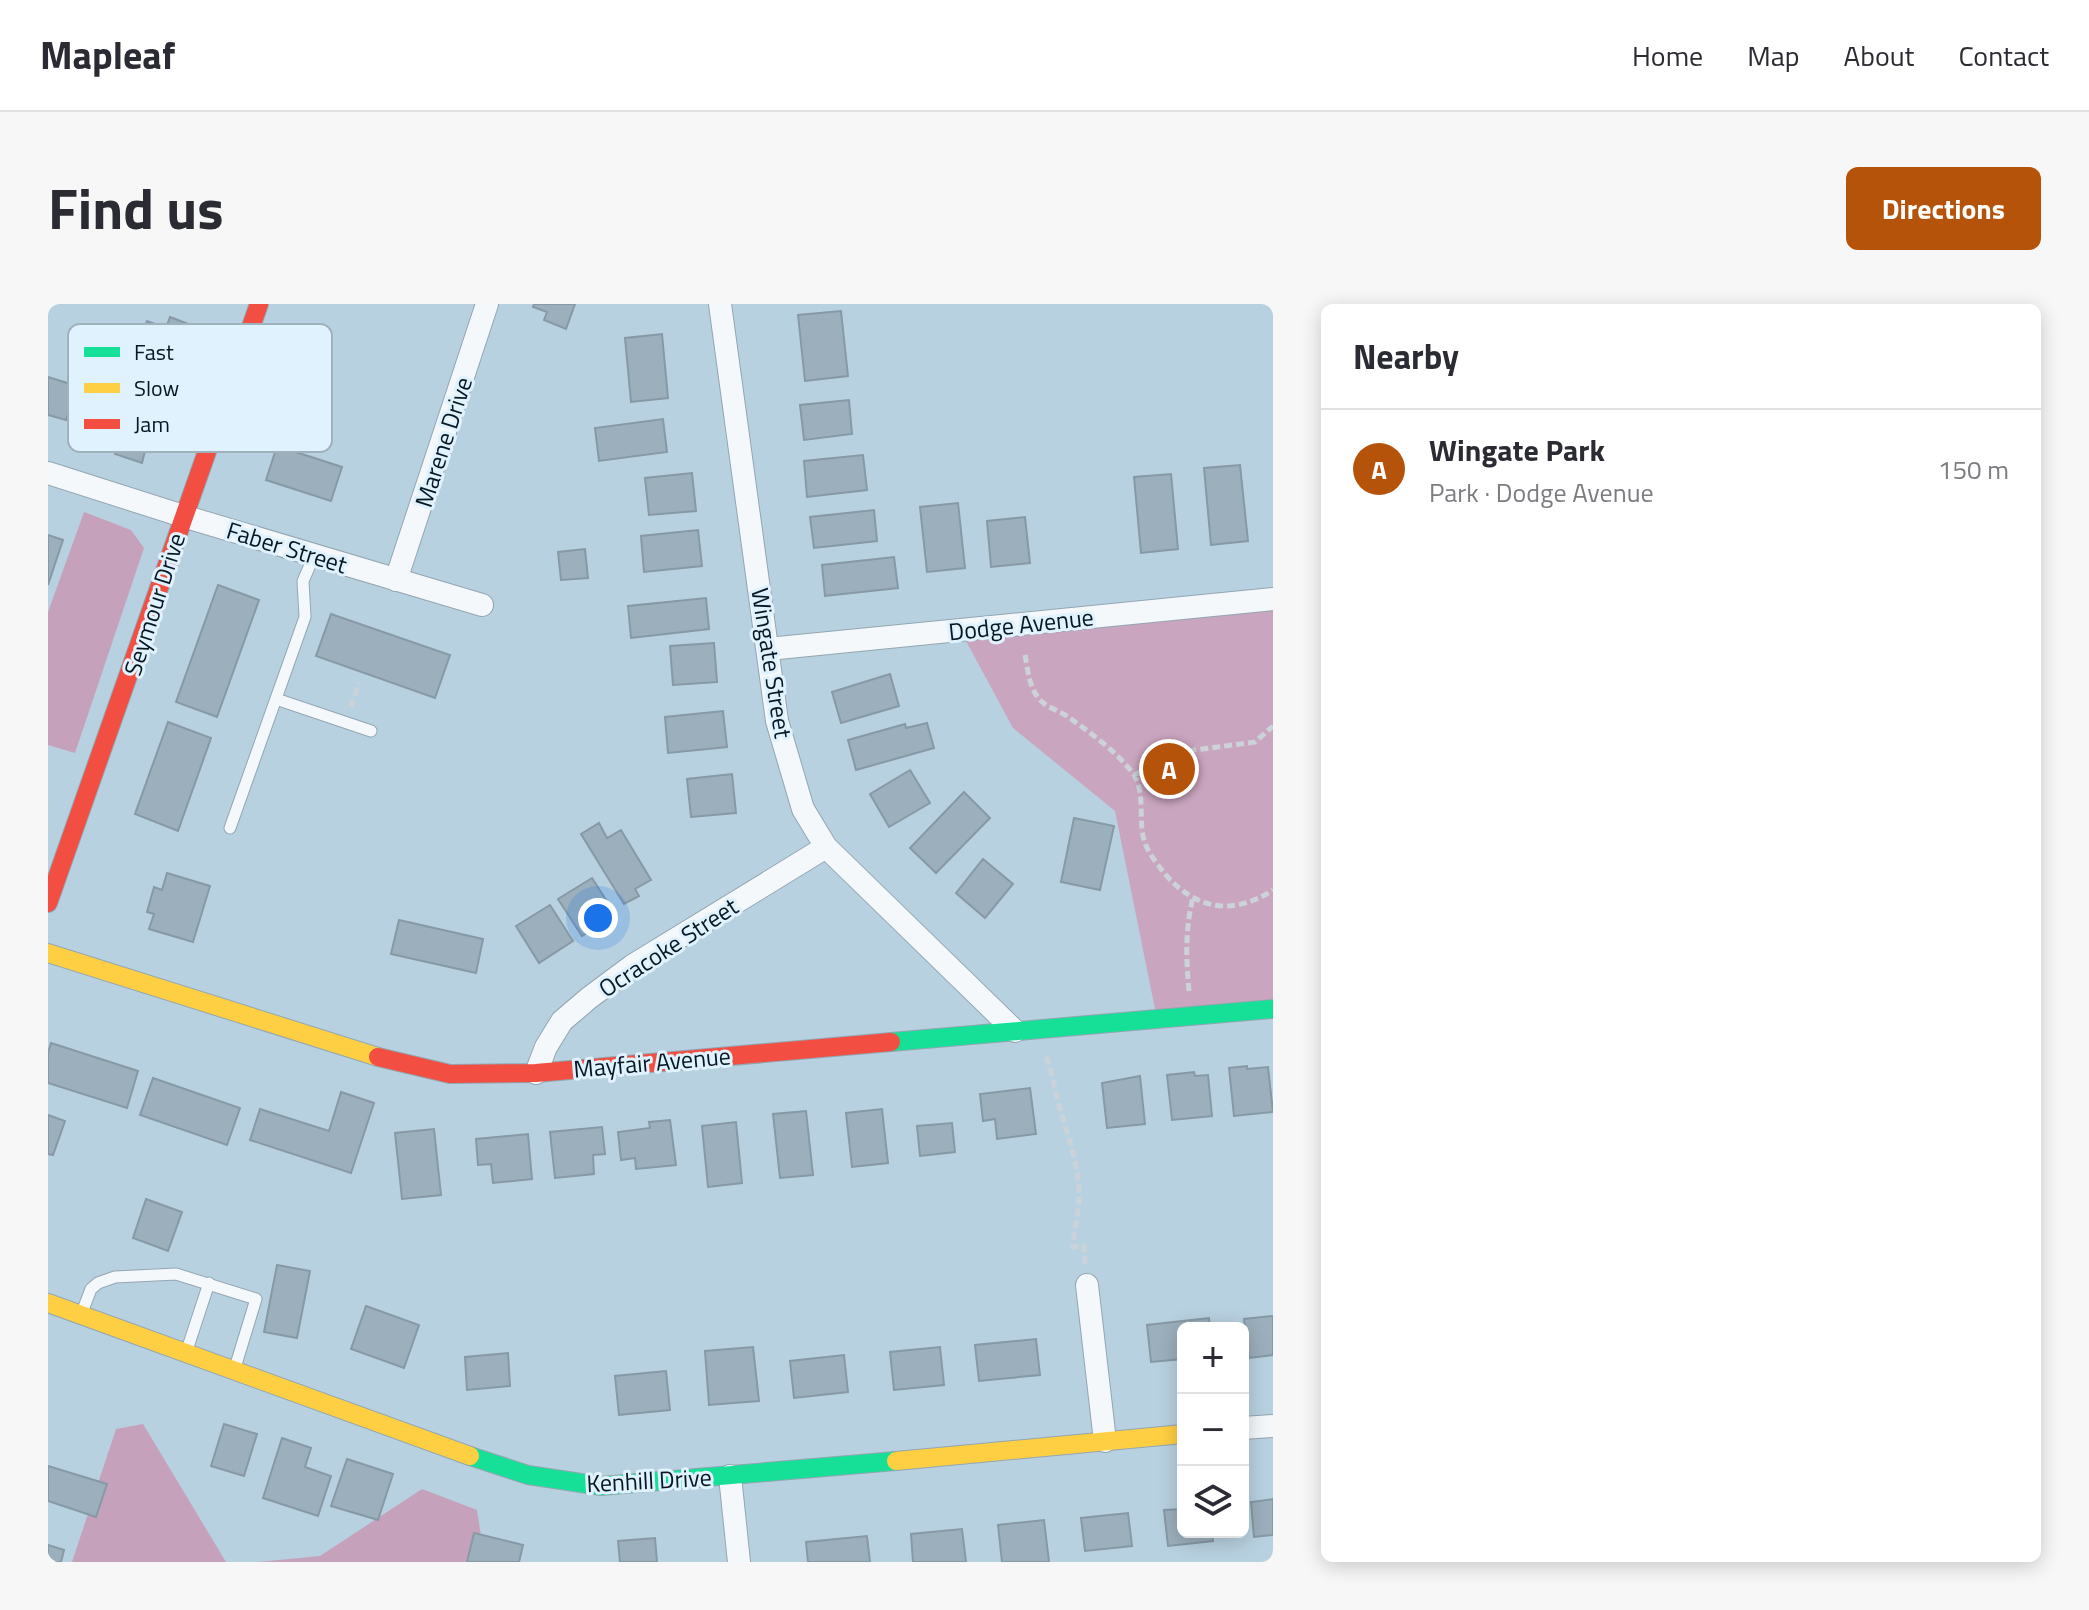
<!DOCTYPE html>
<html lang="en">
<head>
<meta charset="utf-8">
<style>
	body { margin:0; font-family:"Titillium Web",sans-serif; background:#f7f7f7; color:#2b2b33 }
	.controls { position:absolute; right:24px; bottom:24px; display:grid; overflow:hidden; border-radius:12px; box-shadow:0 4px 20px #0003 }
	.controls button { width:72px; height:72px; display:grid; place-items:center; padding:0; border:0; border-bottom:2px solid #e1e1e2; background:#fff; color:#2b2b33; font:40px sans-serif }
	.you { position:absolute; left:550px; top:614px; width:28px; height:28px; margin:-20px; border:6px solid #fff; border-radius:50%; background:#1a73e8; box-shadow:0 0 0 12px #1a73e833 }
	.badge { display:grid; place-items:center; width:52px; height:52px; border-radius:50%; background:#b45309; color:#fff; font-size:26px; font-weight:700 }
	.pin { position:absolute; translate:-50% -50%; border:4px solid #fff; box-shadow:0 2px 8px #0006 }
	.list { margin:0; padding:0; list-style:none }
	h2 { display:flex; justify-content:space-between; align-items:center; height:104px; margin:0; padding:0 32px; font-size:34px }
	h2 small { font-size:26px; font-weight:400; color:#7c7c81 }
	.list li { display:grid; grid-template-columns:52px 1fr auto; gap:24px; align-items:center; box-sizing:border-box; height:120px; padding:0 32px; border-top:2px solid #e1e1e2 }
	.list b { display:block; font-size:30px; white-space:nowrap }
	.list p { margin:0; font-size:26px; white-space:nowrap; color:#7c7c81 }
	.list em { font-size:26px; font-style:normal; color:#7c7c81 }
	.icon { flex:none; width:44px; height:44px; fill:none; stroke:currentColor; stroke-width:2; stroke-linecap:round; stroke-linejoin:round }
	.map { position:relative; flex:none; width:1225px; height:1258px; overflow:hidden; border-radius:12px }
	header { display:flex; align-items:center; gap:48px; box-sizing:border-box; height:112px; padding:0 40px; background:#fff; border-bottom:2px solid #e1e1e2 }
	header strong { font-size:38px }
	nav { display:flex; gap:44px; margin-inline-start:auto; font-size:28px }
	.intro { display:flex; align-items:center; justify-content:space-between; box-sizing:border-box; height:192px; padding:0 48px }
	h1 { margin:0; font-size:56px }
	.button { padding:20px 36px; border-radius:12px; background:#b45309; color:#fff; font-size:28px; font-weight:700 }
	main { display:flex; gap:48px; padding:0 48px }
	aside { flex:1; background:#fff; border-radius:12px; box-shadow:0 4px 20px #0003 }
	.map>svg:first-child { display:block }
	.green { fill:#caa5bf }
	.forest { fill:#c6a1bb }
	.building { fill:#9cafbc; stroke:#8699a5; stroke-width:2 }
	.lines { fill:none; stroke-linecap:round; stroke-linejoin:round }
	.lane-casing { stroke:#93a6b2; stroke-width:13 }
	.street-casing { stroke:#93a6b2; stroke-width:24 }
	.fast-casing { stroke:#93a6b2; stroke-width:20 }
	.slow-casing { stroke:#93a6b2; stroke-width:20 }
	.jam-casing { stroke:#93a6b2; stroke-width:20 }
	.path { stroke:#cbd3d8; stroke-width:5; stroke-dasharray:8 4; stroke-linecap:butt }
	.lane { stroke:#f4f8fa; stroke-width:11 }
	.street { stroke:#f4f8fa; stroke-width:22 }
	.fast { stroke:#16e098; stroke-width:18 }
	.slow { stroke:#ffcf43; stroke-width:18 }
	.jam { stroke:#f24e42; stroke-width:18 }
	.labels { text-anchor:middle; dominant-baseline:central; stroke-width:6; stroke-linejoin:round; paint-order:stroke }
	.street-label { font-size:24px; fill:#071822; stroke:#e0f2fd }
	.key { fill:#e0f2fd; stroke:#9fb1bb; stroke-width:2 }
	.key-label { font-size:22px; fill:#071822 }
</style>
</head>
<body>
<header>
<strong>Mapleaf</strong>
<nav><a>Home</a><a>Map</a><a>About</a><a>Contact</a></nav>
</header>
<div class="intro"><h1>Find us</h1><a class="button">Directions</a></div>
<main>
<div class="map">
<svg width="1225" height="1258" viewBox="0 0 1225 1258">
	<rect width="100%" height="100%" fill="#b8d1e0"/>
	<path class="green" d="M1225,295V705L1109,715L1067,507L965,424L912,326Z"/>
	<path class="forest" d="M36,208L83,226L96,244L27,449L0,441V308Z
		M95,1120L178,1258H24L68,1125Z
		M374,1185L429,1206L437,1258H210L272,1252Z"/>
	<path class="building" d="M486,0H527L518,25L496,16L499,8L485,3Z
		M793,7L800,72L757,77L750,11Z
		M122,13L148,23L146,34L130,72L86,57L99,17L118,24Z
		M614,30L620,94L583,98L577,34Z
		M0,73L29,82L18,116L0,111Z
		M801,96L804,130L756,136L752,101Z
		M73,97L123,113L118,129L108,126L101,148L97,147L94,159L67,150L71,139L60,135Z
		M615,115L619,148L551,157L547,124Z
		M229,142L294,163L283,197L218,176Z
		M815,151L819,186L759,193L756,157Z
		M1192,161L1200,237L1163,241L1156,164Z
		M644,169L648,207L601,211L597,174Z
		M1123,170L1130,245L1093,249L1086,173Z
		M910,199L917,264L879,268L872,203Z
		M826,206L829,237L766,244L762,213Z
		M977,213L982,259L943,263L939,217Z
		M650,226L654,262L596,268L593,232Z
		M0,231L15,236L0,281Z
		M537,245L540,274L513,276L510,248Z
		M846,253L850,284L777,292L774,261Z
		M170,281L211,296L169,413L128,398Z
		M658,294L661,325L583,334L580,302Z
		M283,310L402,351L387,394L268,352Z
		M666,339L669,378L625,381L622,342Z
		M842,370L851,402L793,419L784,388Z
		M675,407L679,443L620,449L617,413Z
		M120,418L163,434L130,527L87,510Z
		M879,419L886,444L808,466L800,436L857,420L858,424Z
		M862,466L882,499L841,523L822,490Z
		M684,470L688,509L643,513L639,475Z
		M916,488L942,514L888,569L862,544Z
		M1026,514L1066,522L1052,586L1013,578Z
		M551,519L559,534L573,526L603,576L587,585L591,592L576,600L533,530Z
		M935,555L965,580L937,614L908,589Z
		M119,569L162,582L145,638L101,625L106,610L99,608L106,583L114,586Z
		M544,574L567,610L534,632L510,595Z
		M502,601L525,637L491,659L468,622Z
		M351,616L435,635L428,669L343,650Z
		M3,739L90,767L79,804L0,779V749Z
		M1199,762V765L1220,763L1225,808L1186,812L1181,764Z
		M1146,768L1147,772L1160,771L1164,812L1124,816L1119,771Z
		M1092,772L1097,820L1059,824L1054,779Z
		M105,774L192,804L179,841L92,811Z
		M982,784L988,830L949,835L947,815L935,817L932,790Z
		M293,788L326,799L303,869L202,836L212,805L281,827Z
		M834,805L840,859L804,863L798,809Z
		M758,807L765,871L732,874L725,810Z
		M0,811L17,817L5,851L0,850Z
		M622,816L628,861L588,865L587,854L573,856L570,828L602,824L601,818Z
		M688,818L694,879L660,883L654,822Z
		M904,819L907,848L872,852L869,822Z
		M554,823L557,850L545,851L546,870L507,874L502,828Z
		M386,825L393,891L354,895L347,829Z
		M480,830L484,875L445,879L443,860L430,861L428,835Z
		M98,895L134,908L120,947L85,934Z
		M229,961L262,967L249,1034L216,1028Z
		M318,1002L371,1021L356,1064L303,1045Z
		M1225,1012V1051L1201,1054L1196,1015Z
		M1161,1014L1162,1024H1135V1055L1103,1058L1099,1021Z
		M988,1035L992,1071L931,1077L927,1041Z
		M705,1043L711,1097L661,1101L657,1047Z
		M892,1043L896,1081L846,1086L842,1048Z
		M460,1049L462,1082L419,1086L417,1053Z
		M796,1051L800,1088L746,1094L742,1057Z
		M618,1067L622,1106L571,1111L567,1072Z
		M176,1120L209,1130L196,1172L163,1162Z
		M234,1134L263,1144L257,1163L283,1172L270,1212L215,1194Z
		M299,1155L345,1170L330,1216L283,1202Z
		M0,1162L59,1180L48,1213L0,1197Z
		M1225,1195V1231L1206,1233L1203,1198Z
		M1135,1205V1228H1164L1165,1237L1120,1242L1116,1206Z
		M1080,1209L1084,1242L1037,1247L1033,1214Z
		M996,1216L1001,1258H954L950,1221Z
		M914,1225L918,1258H865L863,1230Z
		M426,1229L475,1241L471,1258H419Z
		M819,1232L822,1258H760L758,1238Z
		M607,1234L609,1258H572L570,1237Z
		M0,1241L16,1246L13,1258H0Z"/>
	<g class="lines">
		<defs>
			<path id="lane" d="M228,395L323,427
				M182,524L257,313L255,277L266,252
				M33,1011L43,985L50,979L67,973L128,970L208,995L186,1067
				M138,1049L161,979"/>
			<path id="street" d="M672,0L729,417L755,505L778,543L967,727
				M0,169L135,212L434,301
				M348,276L439,0
				M720,345L1225,295
				M488,769L498,743L514,717L541,694L584,662L778,543
				M1039,981L1057,1137
				M1195,1124L1225,1122
				M682,1172L691,1258"/>
			<path id="fast" d="M843,738L1225,705
				M422,1152L480,1171L553,1182L848,1157"/>
			<path id="slow" d="M0,649L330,753
				M0,999L422,1152
				M848,1157L1135,1130"/>
			<path id="jam" d="M0,599L211,0
				M330,753L402,770L488,769L843,738"/>
		</defs>
		<use href="#lane" class="lane-casing"/>
		<use href="#street" class="street-casing"/>
		<use href="#fast" class="fast-casing"/>
		<use href="#slow" class="slow-casing"/>
		<use href="#jam" class="jam-casing"/>
		<path class="path" d="M977,351C980,366 981,385 993,397C999,403 1011,407 1019,412C1041,428 1067,446 1084,468C1099,487 1089,518 1097,539C1101,550 1110,561 1117,570C1148,606 1185,612 1225,586
			M303,403L311,379
			M1086,471L1132,448L1207,438L1225,422
			M1141,687C1138,654 1137,626 1145,593
			M998,753C1004,769 1007,785 1011,801C1019,830 1030,857 1031,887C1032,906 1026,924 1025,943L1036,942L1037,960"/>
		<use href="#lane" class="lane"/>
		<use href="#street" class="street"/>
		<use href="#fast" class="fast"/>
		<use href="#slow" class="slow"/>
		<use href="#jam" class="jam"/>
	</g>
	<g class="labels">
		<g class="street-label">
			<text transform="translate(395 138) rotate(-72)">Marene Drive</text>
			<text transform="translate(239 243) rotate(17)">Faber Street</text>
			<text transform="translate(106 300) rotate(-72)">Seymour Drive</text>
			<text transform="translate(973 320) rotate(-6)">Dodge Avenue</text>
			<text transform="translate(724 359) rotate(81)">Wingate Street</text>
			<text transform="translate(620 643) rotate(-33)">Ocracoke Street</text>
			<text transform="translate(604 758) rotate(-5)">Mayfair Avenue</text>
			<text transform="translate(601 1176) rotate(-3)">Kenhill Drive</text>
		</g>
	</g>
	<rect x="20" y="20" width="264" height="128" rx="12" class="key"/>
	<rect x="36" y="43" width="36" height="10" fill="#16e098"/>
	<rect x="36" y="79" width="36" height="10" fill="#ffcf43"/>
	<rect x="36" y="115" width="36" height="10" fill="#f24e42"/>
	<g class="key-label">
		<text x="86" y="56">Fast</text>
		<text x="86" y="92">Slow</text>
		<text x="86" y="128">Jam</text>
	</g>
</svg>
<div class="controls">
<button>+</button>
<button>−</button>
<button><svg class="icon" aria-label="layers" viewBox="0 0 24 24"><path d="M12 4l9 5-9 5-9-5zM3 14l9 5 9-5"/></svg></button>
</div>
<div class="you"></div>
<div class="pin badge" style="left:1121px;top:465px">A</div>
</div>
<aside>
<h2>Nearby<small></small></h2>
<ul class="list">
<li><span class="badge">A</span><div><b>Wingate Park</b><p>Park · Dodge Avenue</p></div><em>150 m</em></li>
</ul>
</aside>
</main>
</body>
</html>
